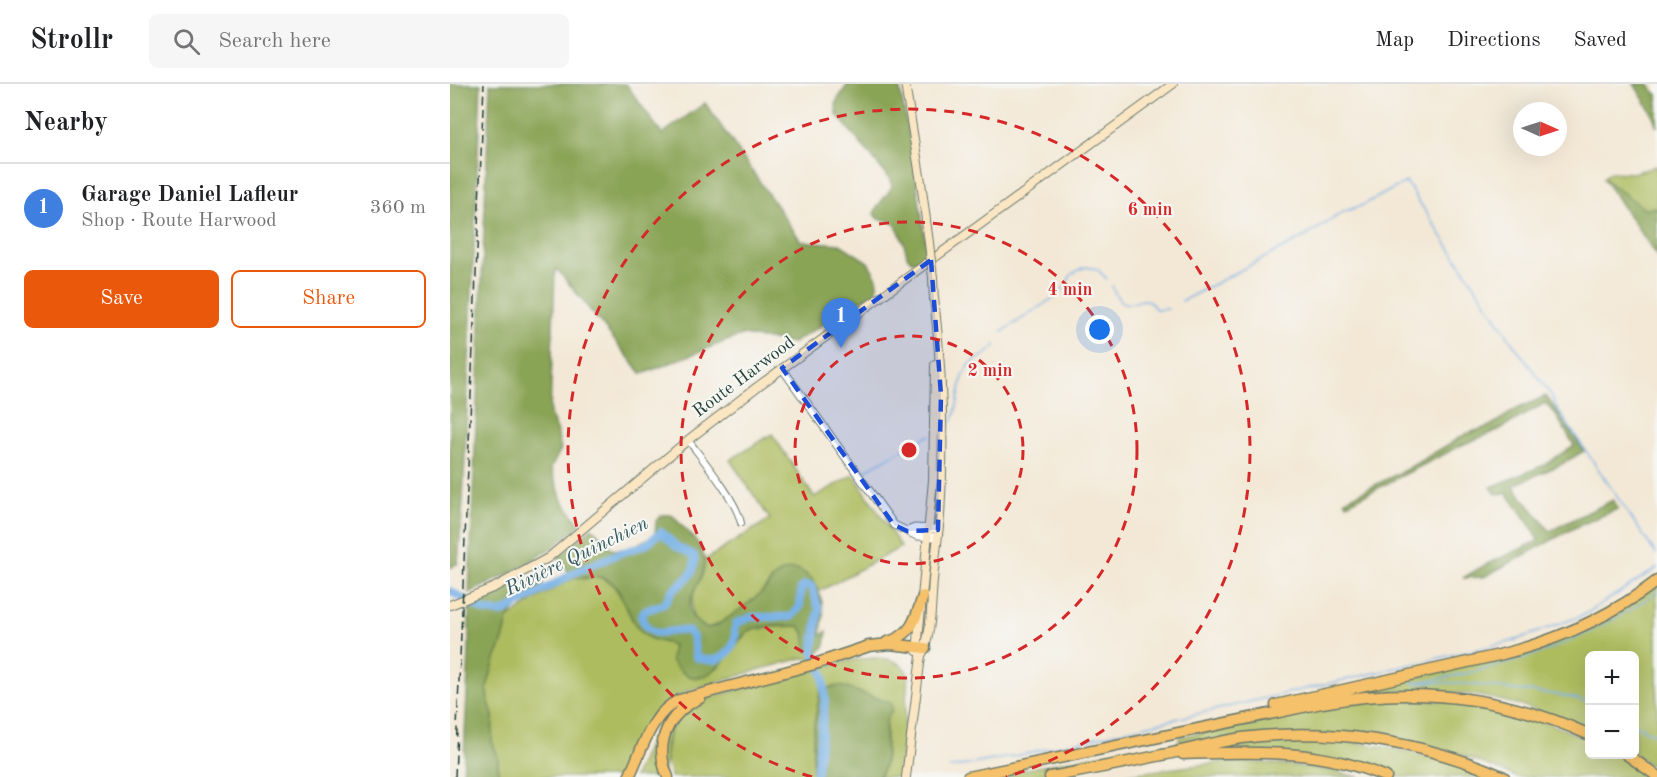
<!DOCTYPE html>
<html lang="en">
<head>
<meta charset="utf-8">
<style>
	body { margin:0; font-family:"Old Standard TT",serif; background:#f6f6f6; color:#202124 }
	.controls { position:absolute; right:18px; bottom:18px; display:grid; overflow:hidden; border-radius:9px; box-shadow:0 6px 24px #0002 }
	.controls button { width:54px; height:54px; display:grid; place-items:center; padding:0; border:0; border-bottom:2px solid #e0e0e0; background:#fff; color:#202124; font:30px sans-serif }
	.compass { position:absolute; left:1063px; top:18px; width:54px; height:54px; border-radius:50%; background:#fff; box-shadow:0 6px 24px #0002; rotate:93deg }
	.you { position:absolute; left:650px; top:246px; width:21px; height:21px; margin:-15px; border:4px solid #fff; border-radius:50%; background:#1a73e8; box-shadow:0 0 0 9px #1a73e833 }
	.badge { display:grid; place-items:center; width:39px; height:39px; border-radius:50%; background:#ea580c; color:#fff; font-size:20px; font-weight:700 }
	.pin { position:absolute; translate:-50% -50px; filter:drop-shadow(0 2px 3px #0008) }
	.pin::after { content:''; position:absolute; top:32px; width:21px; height:18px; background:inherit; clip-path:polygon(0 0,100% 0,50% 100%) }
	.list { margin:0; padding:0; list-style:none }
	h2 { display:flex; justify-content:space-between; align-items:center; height:78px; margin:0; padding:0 24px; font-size:26px }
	h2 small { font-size:20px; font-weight:400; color:#757577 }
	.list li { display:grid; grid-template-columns:39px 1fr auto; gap:18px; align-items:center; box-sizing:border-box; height:90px; padding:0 24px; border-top:2px solid #e0e0e0 }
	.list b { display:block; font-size:22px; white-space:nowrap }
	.list p { margin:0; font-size:20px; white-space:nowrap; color:#757577 }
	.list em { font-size:20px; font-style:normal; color:#757577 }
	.actions { display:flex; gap:12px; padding:18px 24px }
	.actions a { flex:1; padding:14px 0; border:2px solid #ea580c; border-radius:9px; text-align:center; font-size:21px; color:#ea580c }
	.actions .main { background:#ea580c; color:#fff }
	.icon { flex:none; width:33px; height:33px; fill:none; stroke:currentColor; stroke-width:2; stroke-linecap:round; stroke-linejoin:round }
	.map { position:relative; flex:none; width:1207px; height:693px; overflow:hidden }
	header { display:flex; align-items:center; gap:36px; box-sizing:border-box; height:84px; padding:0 30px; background:#fff; border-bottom:2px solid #e0e0e0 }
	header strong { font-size:28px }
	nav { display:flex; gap:33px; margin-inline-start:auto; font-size:21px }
	.search { width:420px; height:54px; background:#f6f6f6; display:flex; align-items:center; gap:15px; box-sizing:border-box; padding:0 21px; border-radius:9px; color:#757577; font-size:22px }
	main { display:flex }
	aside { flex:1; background:#fff }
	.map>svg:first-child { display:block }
	.green { fill:#adbc5f; stroke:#667c4a; stroke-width:1.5 }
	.forest { fill:#8aa456; stroke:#547045; stroke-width:1.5 }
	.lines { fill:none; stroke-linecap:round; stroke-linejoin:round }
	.stream { stroke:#76b0e6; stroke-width:1.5 }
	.river { stroke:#76b0e6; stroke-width:8 }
	.minor-casing { stroke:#69796d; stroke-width:8 }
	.tertiary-casing { stroke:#69796d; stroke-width:9 }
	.secondary-casing { stroke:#69796d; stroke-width:10 }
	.motorway-casing { stroke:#69796d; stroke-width:13 }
	.minor { stroke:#fff; stroke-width:6 }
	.tertiary { stroke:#fff; stroke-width:7 }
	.secondary { stroke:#fbe6c4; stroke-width:8 }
	.motorway { stroke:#f5c16b; stroke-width:10 }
	.rail { stroke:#1f3d34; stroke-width:1.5; stroke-dasharray:9 4.5; stroke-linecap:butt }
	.secondary-bridge-casing { stroke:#69796d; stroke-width:10; stroke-linecap:butt }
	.secondary-bridge { stroke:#fbe6c4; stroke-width:8 }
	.marked { fill:#1d4ed8; fill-opacity:0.2; stroke:#1d4ed8; stroke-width:4.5; stroke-dasharray:12 8; stroke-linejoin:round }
	.ring { fill:none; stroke:#d62828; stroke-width:3; stroke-dasharray:10 8 }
	.labels { text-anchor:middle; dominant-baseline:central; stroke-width:4.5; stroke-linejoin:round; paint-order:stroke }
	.street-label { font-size:18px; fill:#1f3d34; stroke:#f6f6f2 }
	.water-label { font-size:20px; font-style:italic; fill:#355a60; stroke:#f6f6f2 }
	.centre { fill:#d62828; stroke:#f6f6f2; stroke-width:3 }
	.ring-label { font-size:18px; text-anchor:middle; font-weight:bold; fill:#d62828; stroke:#f6f6f2; stroke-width:4.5; stroke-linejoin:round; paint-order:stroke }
</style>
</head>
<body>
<header>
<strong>Strollr</strong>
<div class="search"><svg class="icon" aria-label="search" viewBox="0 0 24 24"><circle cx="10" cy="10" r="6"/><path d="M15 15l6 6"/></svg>Search here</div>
<nav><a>Map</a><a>Directions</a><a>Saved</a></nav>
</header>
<main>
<aside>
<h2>Nearby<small></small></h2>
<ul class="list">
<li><span class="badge" style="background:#3f7fe0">1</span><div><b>Garage Daniel Lafleur</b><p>Shop · Route Harwood</p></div><em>360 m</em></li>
</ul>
<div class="actions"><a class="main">Save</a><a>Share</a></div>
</aside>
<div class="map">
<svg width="1207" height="693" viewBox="0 0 1207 693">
	<rect width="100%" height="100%" fill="#f6f6f2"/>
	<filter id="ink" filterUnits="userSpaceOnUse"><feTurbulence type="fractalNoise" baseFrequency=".0167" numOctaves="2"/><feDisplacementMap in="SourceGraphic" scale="12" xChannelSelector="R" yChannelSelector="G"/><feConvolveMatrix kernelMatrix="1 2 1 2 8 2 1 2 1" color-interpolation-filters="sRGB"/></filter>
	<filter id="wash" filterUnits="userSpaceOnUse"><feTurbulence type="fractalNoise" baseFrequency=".008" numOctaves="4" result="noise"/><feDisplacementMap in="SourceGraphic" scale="24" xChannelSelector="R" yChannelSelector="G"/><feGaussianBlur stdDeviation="1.35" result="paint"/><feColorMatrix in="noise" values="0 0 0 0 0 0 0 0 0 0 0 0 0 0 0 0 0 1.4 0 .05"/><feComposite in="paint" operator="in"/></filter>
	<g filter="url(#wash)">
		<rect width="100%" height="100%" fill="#f3e8d6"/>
		<path class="green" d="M1207,82V125L1203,123L1196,126L1153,94L1160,88L1183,89Z
			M322,350L364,413L404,391L451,463L368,508L361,494L322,496C309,513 278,540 256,544L244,535C236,514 251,497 255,476L320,435L280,376Z
			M147,493C175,498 174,536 196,552C202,557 215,558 223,561L224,567L267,584L298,547L321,543L349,542L354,548L357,566L360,567L363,575L352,574L311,585L235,608L216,619L198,638L172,693H48V673L42,657L43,631L37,612V603L45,575L53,556L58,535L84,516L115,498L124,494L136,495Z
			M1207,501V686L1185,670L1184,572H1140L1139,646C1050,607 978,599 882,613L1071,568Z
			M424,574C437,574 453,577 458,591L450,693H428C441,681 434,648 437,631L381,603L376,605L372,583L402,576Z
			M367,585C376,602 366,622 364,641C362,658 364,676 363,693H221C219,684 213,669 215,660C220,636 240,623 260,613Z
			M921,615L1008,617L1077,631L1139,655L1140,670L1168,671L1202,693H1066L1012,671L929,651L728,658L730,653L885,621Z
			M236,616L222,631L213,693H184L210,635Z
			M832,655C911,655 970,666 1043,693H944L920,683L758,667L773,661Z
			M683,664L684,671L580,693H536Z
			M776,678C822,678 865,682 909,693H663C701,687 738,682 776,678Z"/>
		<path class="forest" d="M0,0H31L13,417L8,479L0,484Z
			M40,0H176L212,50L255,19L351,157L390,160L418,178L427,194V207L343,259L292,251L192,290L107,185L105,188L100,330L106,344L111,365L101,384L112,416L130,441C97,471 59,491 19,509Z
			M398,0H449L463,73L476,161L477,172L469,177H461L457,172C456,165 449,142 443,139C439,136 432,136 428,135L424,130C428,118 437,113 442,102L439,94L387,31L386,18Z
			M1184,0H1199L1207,11V43L1202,29Z
			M1153,94L1196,126L1203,123L1207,125V172Z
			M1096,312L1134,367L1112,380L1064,401L1068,408L1100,447L1163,416L1168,425L1124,444L1034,493L1013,494L1035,481L1088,457L1084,447L1057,409L1046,410L1041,403L1094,381L1124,361L1104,328L1095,319L1047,347L1014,360L897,420L895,416L957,385L1016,350L1040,342L1067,325Z
			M211,431C228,430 222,433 233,443C242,451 252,461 254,474C260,499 217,523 256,544L265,543C281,531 300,520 314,506C319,501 323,492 330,489C355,475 372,505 373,527C374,535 371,543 371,551L377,547L375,562L369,568L357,567L354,548L349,542C336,542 308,540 298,547C289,553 284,566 277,573C258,596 240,603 221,576L223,561C215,558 202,557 196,552C177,539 175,504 156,495C148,490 133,495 124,494L107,473L142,444L163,466L180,464L205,451L206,437Z
			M88,491L92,492L93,500L72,516L58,535L53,556L45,575L37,603V612L43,631L42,657L48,673V693H13L19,567V528L23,516L81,492Z
			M391,602L441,619L442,627C427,640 444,678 428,693L406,691L371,693L363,687L364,642L370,608L381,603Z"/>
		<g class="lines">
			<path class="stream" d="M662,202C667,214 671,224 686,218C691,217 691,215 696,216C701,217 703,222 706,226L718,225
				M732,217L858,151L893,128L913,121L956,98L1064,261L1102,312L1106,323L1206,470
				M552,248L603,214L615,203L621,191L630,185L636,183L647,185L657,195
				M502,338C510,321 508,295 519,282C526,273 539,272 545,261
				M412,388L480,351
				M0,528L25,523
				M1140,619C1118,610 1098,610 1075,607C1035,603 1003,596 962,599C1053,586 1132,561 1207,508
				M1184,640L1207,652
				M500,684L565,672L1063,557L1134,531L1207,484"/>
			<path class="river" d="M0,507L34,527L52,529L128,487L170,469L195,461L211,448L227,463L244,471C248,490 234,496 222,507C219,511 218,516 214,520L194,527L191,532C201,561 218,543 238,547L243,553L246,573C263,581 281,574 285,554C286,549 284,545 286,539L302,533H341L350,523L351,504L355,501L361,502L369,525L363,567L373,591L375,615L366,693"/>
		</g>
	</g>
	<g filter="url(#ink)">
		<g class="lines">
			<defs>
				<path id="minor" d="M238,356C253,376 286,415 291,439"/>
				<path id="tertiary" d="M332,284L444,441L467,452L487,453
					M457,447L465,444L483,445"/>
				<path id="secondary" d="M455,0L471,98L479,159
					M483,194L484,217
					M0,521L45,503L98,474L238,356L307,303L723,0
					M467,567L483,396L485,281
					M456,693L471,572C482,553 481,518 483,496C485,475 488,453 490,432C495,359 492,285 484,213"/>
				<path id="motorway" d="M437,558C462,552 466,534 473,512
					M826,621L1049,571C1106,557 1160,533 1207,497
					M733,670C804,668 869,664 936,693
					M1176,670L1207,692
					M179,693C192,666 201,629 229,616L365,580L419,562L440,560L475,564
					M218,693C203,659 218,629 250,614
					M518,693L872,619C964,602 1054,612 1140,651
					M600,693C637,686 675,679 712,671C739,666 764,658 792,654C881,643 972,657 1054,693"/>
			</defs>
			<use href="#minor" class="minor-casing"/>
			<use href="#tertiary" class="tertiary-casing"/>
			<use href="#secondary" class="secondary-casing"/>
			<use href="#motorway" class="motorway-casing"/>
			<use href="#minor" class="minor"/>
			<use href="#tertiary" class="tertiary"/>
			<use href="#secondary" class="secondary"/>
			<use href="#motorway" class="motorway"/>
			<path class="rail" d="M5,693L34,0"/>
			<defs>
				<path id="secondary-bridge" d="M479,159L483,194"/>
			</defs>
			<use href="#secondary-bridge" class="secondary-bridge-casing"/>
			<use href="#secondary-bridge" class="secondary-bridge"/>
		</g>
	</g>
	<path class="marked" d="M481,176L491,311L488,446L457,447L444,441L332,284Z"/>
	<g class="ring">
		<circle cx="459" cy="366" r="114"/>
		<circle cx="459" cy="366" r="228"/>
		<path d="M362 693A341 341 0 1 1 556 693"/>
	</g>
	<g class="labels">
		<g class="street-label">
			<text transform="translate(294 293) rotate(-37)">Route Harwood</text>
		</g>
		<g class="water-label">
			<text transform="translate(127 473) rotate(-26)">Rivière Quinchien</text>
		</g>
	</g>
	<circle cx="459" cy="366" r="9" class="centre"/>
	<g class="ring-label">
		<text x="700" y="131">6 min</text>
		<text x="620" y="211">4 min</text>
		<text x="540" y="292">2 min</text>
	</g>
</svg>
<div class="controls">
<button>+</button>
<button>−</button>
</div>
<svg class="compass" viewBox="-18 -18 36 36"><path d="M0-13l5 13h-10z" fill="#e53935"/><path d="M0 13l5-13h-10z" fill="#757577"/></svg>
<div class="you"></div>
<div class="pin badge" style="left:391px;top:264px;background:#3f7fe0">1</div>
</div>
</main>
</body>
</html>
